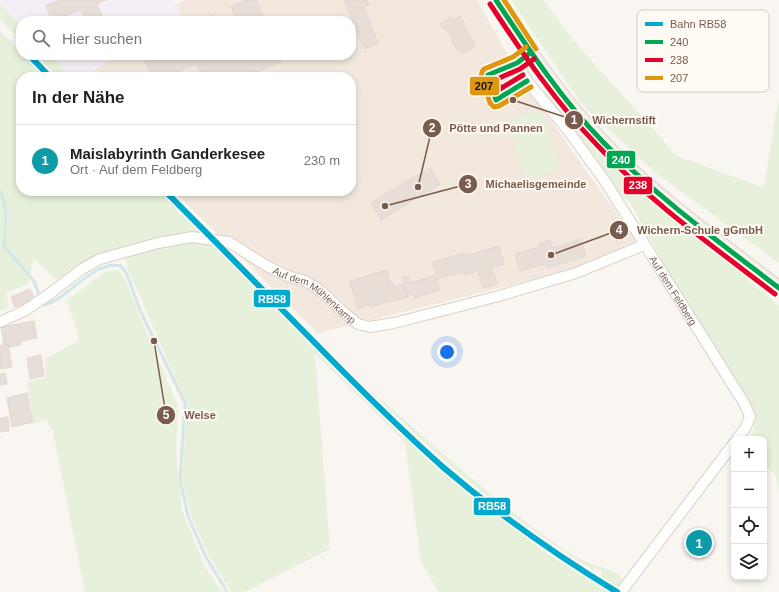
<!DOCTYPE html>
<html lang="de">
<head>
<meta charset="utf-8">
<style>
	body { margin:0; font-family:Helvetica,sans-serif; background:#f2f2f2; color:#202124 }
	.controls { position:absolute; right:12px; bottom:12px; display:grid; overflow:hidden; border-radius:8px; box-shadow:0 2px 6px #0003 }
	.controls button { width:36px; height:36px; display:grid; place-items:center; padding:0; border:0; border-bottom:1px solid #e0e0e0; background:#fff; color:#202124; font:20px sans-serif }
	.you { position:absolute; left:447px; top:352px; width:14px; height:14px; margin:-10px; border:3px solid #fff; border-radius:50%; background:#1a73e8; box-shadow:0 0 0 6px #1a73e833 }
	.badge { display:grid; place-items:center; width:26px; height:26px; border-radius:50%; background:#ea580c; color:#fff; font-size:13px; font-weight:700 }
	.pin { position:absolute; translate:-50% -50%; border:2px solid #fff; box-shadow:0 1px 4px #0006 }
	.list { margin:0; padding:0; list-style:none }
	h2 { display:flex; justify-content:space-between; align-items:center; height:52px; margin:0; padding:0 16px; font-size:17px }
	h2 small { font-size:13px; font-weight:400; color:#757577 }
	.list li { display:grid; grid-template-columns:26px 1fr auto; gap:12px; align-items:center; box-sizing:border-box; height:72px; padding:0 16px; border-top:1px solid #e0e0e0 }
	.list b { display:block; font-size:15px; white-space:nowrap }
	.list p { margin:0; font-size:13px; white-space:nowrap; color:#757577 }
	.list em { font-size:13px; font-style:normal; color:#757577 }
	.icon { flex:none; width:22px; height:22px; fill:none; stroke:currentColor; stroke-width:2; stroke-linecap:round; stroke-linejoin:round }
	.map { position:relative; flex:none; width:779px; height:592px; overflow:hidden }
	.search { position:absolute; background:#fff; box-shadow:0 2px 6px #0003; left:16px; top:16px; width:340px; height:44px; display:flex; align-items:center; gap:10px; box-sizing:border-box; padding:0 14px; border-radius:16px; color:#757577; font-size:15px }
	.panel { position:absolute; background:#fff; box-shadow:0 2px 6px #0003; left:16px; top:72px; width:340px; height:124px; border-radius:16px }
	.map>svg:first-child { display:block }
	.residential { fill:#f2e8de }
	.education { fill:#f6eef6 }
	.green { fill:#e7f0db }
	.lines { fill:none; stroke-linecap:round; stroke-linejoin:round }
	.stream { stroke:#d0e8ea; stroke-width:3 }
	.building { fill:#e6ded7; stroke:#e2d8d2 }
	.minor-casing { stroke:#d7d1cb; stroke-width:12 }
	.major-casing { stroke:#dad1cc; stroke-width:15 }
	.minor { stroke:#fefefd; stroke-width:10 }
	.major { stroke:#f3eee8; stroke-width:13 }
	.bus-1-casing { stroke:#fffaf3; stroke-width:8 }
	.bus-2-casing { stroke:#fffaf3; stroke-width:8 }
	.bus-3-casing { stroke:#fffaf3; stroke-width:8 }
	.bus-1 { stroke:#00a651; stroke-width:5 }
	.bus-2 { stroke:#e4002b; stroke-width:5 }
	.bus-3 { stroke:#de970f; stroke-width:5 }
	.rail-1-casing { stroke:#fffaf3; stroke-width:9 }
	.rail-1 { stroke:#00a9ce; stroke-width:6 }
	.labels { text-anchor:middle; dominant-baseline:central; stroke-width:4; stroke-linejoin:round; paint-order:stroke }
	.street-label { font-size:10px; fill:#7a5c4d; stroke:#fffaf3 }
	.key { fill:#fffaf3; stroke:#d7cbc1; stroke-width:1 }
	.key-label { font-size:11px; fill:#7a5c4d }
	.leader { fill:none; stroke:#7a5c4d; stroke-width:1.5 }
	.callout-dot { fill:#7a5c4d; stroke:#fffaf3; stroke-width:1.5 }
	.mark-label { font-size:12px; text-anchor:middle; font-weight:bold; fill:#fff }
	.callout-label { font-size:11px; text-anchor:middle; font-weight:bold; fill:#7a5c4d; stroke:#fffaf3; stroke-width:4; stroke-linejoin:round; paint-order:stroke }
	.line-badge { stroke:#fffaf3; stroke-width:1.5 }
	.badge-label { font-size:11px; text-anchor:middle; font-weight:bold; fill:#fff }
	.pale-badge-label { font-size:11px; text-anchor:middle; font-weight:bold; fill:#111 }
</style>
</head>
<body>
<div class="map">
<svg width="779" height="592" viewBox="0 0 779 592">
	<rect width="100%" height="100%" fill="#f9f5f0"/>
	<path class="residential" d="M186,0H477L520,77L636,241L576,269L318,333L174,191H351V77H82L119,55H351V21H177L182,18L176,5Z"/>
	<path class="education" d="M0,0H173L182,18L177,21H21V25L0,4Z
		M50,55H119L82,77H71Z"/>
	<path class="green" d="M511,0H543L579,47L677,156L764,188L775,118L779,100V263L657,174L583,106Z
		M0,4L21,25V40L0,19Z
		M0,30L21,52V55H24L46,77H21V191H160L203,234H194L192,232L103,253L82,263L57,280L34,259L28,284L6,293L9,307L0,311Z
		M36,55H50L71,77H58Z
		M550,88L620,170L779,306V493L776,475L764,466V439H752L755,419L746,397L675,283L630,203L613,187L544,91Z
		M541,110L559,168L527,179L508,120Z
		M191,241H210L317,351L411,442L470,493L542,550L609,592H439L421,562L405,442L315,354L330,549L245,592H231L209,556L191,515L184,488L182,476L187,404L127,267L126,258L137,252Z
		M117,270L125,279L137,310L178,406L176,452L182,510L204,565L222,592H85L53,431L46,419L34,424L27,382L46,378L45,359L78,341V334L67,300L105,272Z
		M367,387C432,444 495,502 566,551C573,555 580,559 587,562C596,566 615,570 621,577C623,581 622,584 619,588L601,576L602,571L595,567L593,570C510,519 435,457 367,387Z"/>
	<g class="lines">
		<path class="stream" d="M0,192C9,209 5,227 4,246L34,281L39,295L45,305C50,303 55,301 59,298C76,287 99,260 121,266L127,274L139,308L185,403L180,479L188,516L206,557L227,592"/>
	</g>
	<path class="building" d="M60,0H106L97,4L104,21H85L81,10L52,21L46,5Z
		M247,0H256L265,21H237L231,6Z
		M344,0H367L369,4L364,7L378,43L364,49Z
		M212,15L215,21H199Z
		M460,16L465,24L463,25L476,46L465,53L464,52L461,54L459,49L457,50L451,41L453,40L445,28L443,29L440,24L451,17L454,20Z
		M143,55H279L281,62L243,77H202L197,64L178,71L180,77H147L151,75Z
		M430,168L440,184L381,220L371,203L417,175L418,176Z
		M616,228L622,238L617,242L610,232Z
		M581,239L586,256L547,268L545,264L520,271L515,254L539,247L538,244L550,240L552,248Z
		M499,246L504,264L492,267L497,284L483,288L478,271L464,275L463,272L437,279L440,290L415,298L413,293L407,295L402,277L408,276L410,283L436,275L432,262L464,253L465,256Z
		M387,270L391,284L393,283L394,287L404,284L408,297L370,307V305L358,308L350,281Z
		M30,289L35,299L15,307L11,297Z
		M34,321L37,338L21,341V345L9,347L8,344L4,345L1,327Z
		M8,344L12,367L0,369V346Z
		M41,355L44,376L30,379L27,358Z
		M5,373L7,384L0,385V374Z
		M27,393L33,422L12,427L7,398Z
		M8,417L9,431L0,432V418Z"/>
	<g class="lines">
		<defs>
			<g id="minor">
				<path id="s1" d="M530,53L517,63L527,81L567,129L605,181L744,403L750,416L746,427L737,439"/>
				<path id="s2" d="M0,322L24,311L48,295L82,269L100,259L158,243L192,237L229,242L267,266L285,275L305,281L315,287L322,292L341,310L358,324L370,327L394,323L499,296L576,273L644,245"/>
				<path d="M621,592L734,443"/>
			</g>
			<path id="major" d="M496,0C529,50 562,100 604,143C657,198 719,241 779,288"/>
		</defs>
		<use href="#minor" class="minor-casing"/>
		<use href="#major" class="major-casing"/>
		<use href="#minor" class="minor"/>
		<use href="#major" class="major"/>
		<defs>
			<path id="bus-1" d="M496,0C529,50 562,100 604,143C657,197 719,242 779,288
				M527,81L496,100L488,75L517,63L530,53"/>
			<path id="bus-2" d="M490,4C523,54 556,103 598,146C650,202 714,247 775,294
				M523,75L500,89L497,79L520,69L534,59"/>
			<path id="bus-3" d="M504,0L536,49
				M526,47L513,57L484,69L482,72L481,76L490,103L494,107L499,106L531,87"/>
		</defs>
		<use href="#bus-1" class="bus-1-casing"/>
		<use href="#bus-2" class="bus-2-casing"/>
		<use href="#bus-3" class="bus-3-casing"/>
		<use href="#bus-1" class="bus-1"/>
		<use href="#bus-2" class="bus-2"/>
		<use href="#bus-3" class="bus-3"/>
		<defs>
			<path id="rail-1" d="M29,55L50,77
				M165,191C216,242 266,293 317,345C358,387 400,429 444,468C498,514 556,555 617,592"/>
		</defs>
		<use href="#rail-1" class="rail-1-casing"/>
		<use href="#rail-1" class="rail-1"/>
	</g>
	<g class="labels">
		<g class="street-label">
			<text stroke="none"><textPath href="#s1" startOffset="293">Auf dem Feldberg</textPath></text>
			<text stroke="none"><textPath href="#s2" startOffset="352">Auf dem Mühlenkamp</textPath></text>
		</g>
	</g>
	<rect x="637" y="10" width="132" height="82" rx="6" class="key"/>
	<rect x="645" y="22" width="18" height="4" fill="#00a9ce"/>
	<rect x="645" y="40" width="18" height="4" fill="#00a651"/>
	<rect x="645" y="58" width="18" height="4" fill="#e4002b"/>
	<rect x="645" y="76" width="18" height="4" fill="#de970f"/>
	<g class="key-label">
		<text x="670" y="28">Bahn RB58</text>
		<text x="670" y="46">240</text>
		<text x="670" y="64">238</text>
		<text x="670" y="82">207</text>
	</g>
	<path class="leader" d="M513 100L574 120M418 187L432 128M385 206L468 184M551 255L619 230M154 341L166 415"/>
	<g class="callout-dot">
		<circle cx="513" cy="100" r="4"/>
		<circle cx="418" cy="187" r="4"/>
		<circle cx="385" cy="206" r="4"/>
		<circle cx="551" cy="255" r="4"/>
		<circle cx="154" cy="341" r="4"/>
		<circle cx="574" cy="120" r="10"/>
		<circle cx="432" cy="128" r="10"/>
		<circle cx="468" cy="184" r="10"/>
		<circle cx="619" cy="230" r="10"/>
		<circle cx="166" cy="415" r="10"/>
	</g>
	<g class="mark-label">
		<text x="574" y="124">1</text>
		<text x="432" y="132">2</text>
		<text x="468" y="188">3</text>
		<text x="619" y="234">4</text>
		<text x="166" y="419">5</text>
	</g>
	<g class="callout-label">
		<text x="624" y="124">Wichernstift</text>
		<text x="496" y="132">Pötte und Pannen</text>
		<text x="536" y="188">Michaelisgemeinde</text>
		<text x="700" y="234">Wichern-Schule gGmbH</text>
		<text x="200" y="419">Welse</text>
	</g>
	<g class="line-badge">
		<rect x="469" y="76" width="31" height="20" rx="4" fill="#de970f"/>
		<rect x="606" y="150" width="30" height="19" rx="4" fill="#00a651"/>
		<rect x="623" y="176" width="30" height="19" rx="4" fill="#e4002b"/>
		<rect x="253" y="289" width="38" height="19" rx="4" fill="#00a9ce"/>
		<rect x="473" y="497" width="38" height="19" rx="4" fill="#00a9ce"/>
	</g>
	<g class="badge-label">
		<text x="621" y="164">240</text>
		<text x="638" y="189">238</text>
		<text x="272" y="303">RB58</text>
		<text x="492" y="510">RB58</text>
	</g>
	<g class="pale-badge-label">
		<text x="484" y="90">207</text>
	</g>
</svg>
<div class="controls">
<button>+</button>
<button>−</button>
<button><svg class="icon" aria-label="locate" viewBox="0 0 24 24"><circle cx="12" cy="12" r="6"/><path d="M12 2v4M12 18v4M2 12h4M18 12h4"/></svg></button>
<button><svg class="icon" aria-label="layers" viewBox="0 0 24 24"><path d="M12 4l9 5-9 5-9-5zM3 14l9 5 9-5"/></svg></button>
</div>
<div class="you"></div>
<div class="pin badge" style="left:699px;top:543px;background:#0f9aa8">1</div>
<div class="search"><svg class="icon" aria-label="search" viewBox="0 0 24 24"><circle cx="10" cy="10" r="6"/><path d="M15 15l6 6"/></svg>Hier suchen</div>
<section class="panel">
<h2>In der Nähe<small></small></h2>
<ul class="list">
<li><span class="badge" style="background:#0f9aa8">1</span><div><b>Maislabyrinth Ganderkesee</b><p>Ort · Auf dem Feldberg</p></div><em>230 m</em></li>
</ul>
</section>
</div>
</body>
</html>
